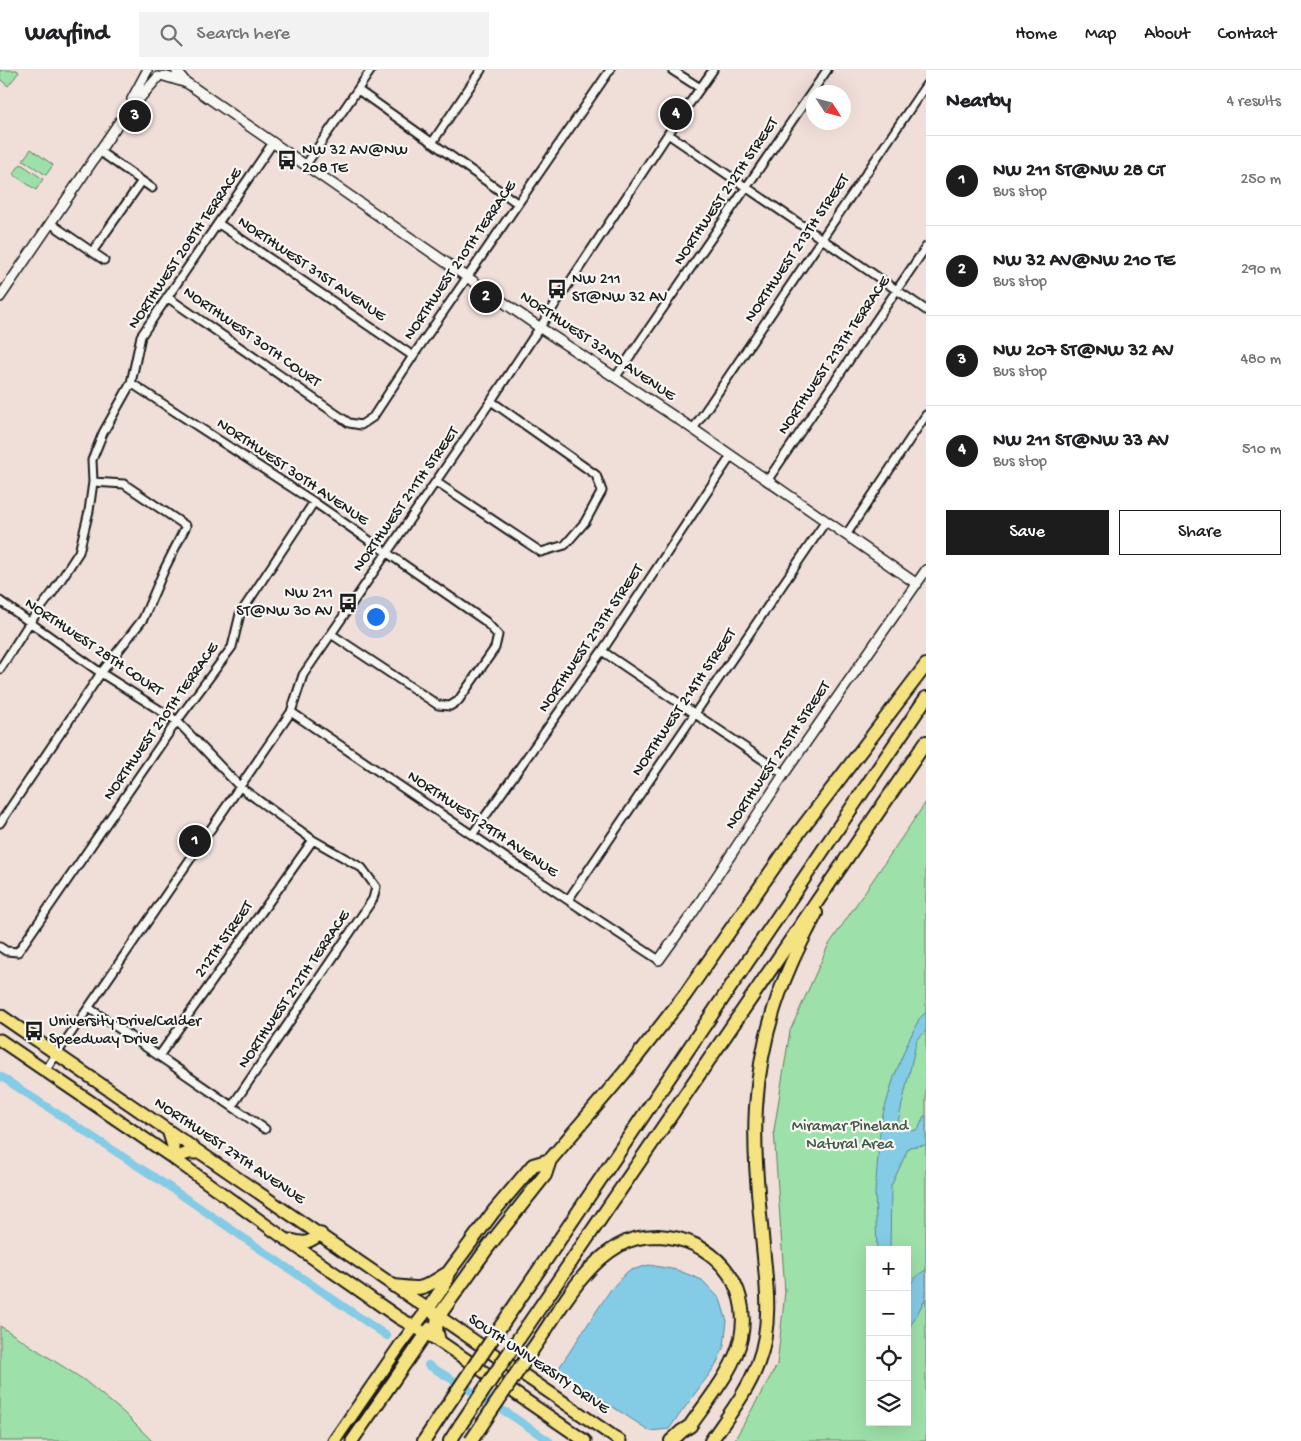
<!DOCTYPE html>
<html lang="en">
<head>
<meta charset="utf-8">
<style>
	body { margin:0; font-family:"Gochi Hand",sans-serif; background:#f2f2f2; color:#202124 }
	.controls { position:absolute; right:15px; bottom:15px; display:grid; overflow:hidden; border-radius:0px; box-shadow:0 5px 20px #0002 }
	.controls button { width:45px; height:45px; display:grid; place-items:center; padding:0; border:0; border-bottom:1px solid #e0e0e0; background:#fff; color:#202124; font:25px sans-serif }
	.compass { position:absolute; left:806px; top:15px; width:45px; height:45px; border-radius:50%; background:#fff; box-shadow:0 5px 20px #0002; rotate:126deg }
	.you { position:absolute; left:375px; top:546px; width:18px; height:18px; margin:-12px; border:4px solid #fff; border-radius:50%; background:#1a73e8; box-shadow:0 0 0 8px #1a73e833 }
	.badge { display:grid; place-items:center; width:32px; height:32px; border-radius:50%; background:#1c1c1c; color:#fff; font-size:16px; font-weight:700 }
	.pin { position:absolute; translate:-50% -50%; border:2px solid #fff; box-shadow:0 1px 5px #0006 }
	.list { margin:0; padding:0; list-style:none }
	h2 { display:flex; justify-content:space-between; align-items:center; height:65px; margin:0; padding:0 20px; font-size:21px }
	h2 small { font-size:16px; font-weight:400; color:#757577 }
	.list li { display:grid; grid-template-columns:32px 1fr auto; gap:15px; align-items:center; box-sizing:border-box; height:90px; padding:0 20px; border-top:1px solid #e0e0e0 }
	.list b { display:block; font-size:19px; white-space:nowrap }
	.list p { margin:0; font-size:16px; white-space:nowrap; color:#757577 }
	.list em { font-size:16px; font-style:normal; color:#757577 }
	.actions { display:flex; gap:10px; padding:15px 20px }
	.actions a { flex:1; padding:11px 0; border:1px solid #1c1c1c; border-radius:0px; text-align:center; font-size:18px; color:#1c1c1c }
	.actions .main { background:#1c1c1c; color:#fff }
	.icon { flex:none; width:28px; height:28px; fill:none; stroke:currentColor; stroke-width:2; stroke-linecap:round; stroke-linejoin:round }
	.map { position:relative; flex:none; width:926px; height:1371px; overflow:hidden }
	header { display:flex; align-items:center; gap:30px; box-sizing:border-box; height:70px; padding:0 25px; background:#fff; border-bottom:1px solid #e0e0e0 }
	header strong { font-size:24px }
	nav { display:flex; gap:28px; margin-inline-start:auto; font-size:18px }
	.search { width:350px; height:45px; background:#f2f2f2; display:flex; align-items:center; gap:12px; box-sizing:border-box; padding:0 18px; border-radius:0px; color:#757577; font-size:19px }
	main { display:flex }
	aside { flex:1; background:#fff }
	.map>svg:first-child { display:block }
	.green { fill:#9ee0a9; stroke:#5d7e62; fill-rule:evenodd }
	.water { fill:#84cbe6; stroke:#5a8595 }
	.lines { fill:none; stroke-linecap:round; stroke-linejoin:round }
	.canal { stroke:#84cbe6; stroke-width:8 }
	.minor-casing { stroke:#1c1c1c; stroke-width:11 }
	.tertiary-casing { stroke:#1c1c1c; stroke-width:12 }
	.primary-casing { stroke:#1c1c1c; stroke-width:15 }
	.motorway-casing { stroke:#1c1c1c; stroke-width:16 }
	.minor { stroke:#f6f6f2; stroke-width:7 }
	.tertiary { stroke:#f6f6f2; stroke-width:9 }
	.primary { stroke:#f5e382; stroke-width:11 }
	.motorway { stroke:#f5e382; stroke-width:12 }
	.motorway-bridge-casing { stroke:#1c1c1c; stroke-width:16; stroke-linecap:butt }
	.motorway-bridge { stroke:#f5e382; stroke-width:12 }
	.labels { text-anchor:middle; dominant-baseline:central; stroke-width:4.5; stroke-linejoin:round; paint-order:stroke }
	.poi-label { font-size:16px; fill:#1c1c1c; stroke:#f6f6f2; text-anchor:start }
	.street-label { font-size:16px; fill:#1c1c1c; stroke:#f6f6f2 }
	.park-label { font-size:16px; fill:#435746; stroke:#f6f6f2 }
</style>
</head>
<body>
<header>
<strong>Wayfind</strong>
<div class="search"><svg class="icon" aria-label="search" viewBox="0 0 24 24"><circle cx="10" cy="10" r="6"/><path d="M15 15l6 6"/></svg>Search here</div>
<nav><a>Home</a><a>Map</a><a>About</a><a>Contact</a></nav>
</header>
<main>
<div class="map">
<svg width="926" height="1371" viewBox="0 0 926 1371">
	<rect width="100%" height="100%" fill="#f0ded9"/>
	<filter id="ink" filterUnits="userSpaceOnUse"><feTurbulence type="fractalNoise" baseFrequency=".02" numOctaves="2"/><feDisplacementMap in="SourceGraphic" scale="10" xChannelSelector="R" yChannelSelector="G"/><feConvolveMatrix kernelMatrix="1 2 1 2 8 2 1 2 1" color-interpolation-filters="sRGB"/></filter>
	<g filter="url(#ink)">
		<path class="green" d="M0,0H17L19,2L8,16L0,9Z
			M31,79L53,95L46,105L23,90Z
			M21,94L43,109L36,120L13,104Z
			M926,732V1371H734L777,1295L785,1222L774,1060L790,961L828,876ZM870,1180H907V1352H870Z
			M0,1256L84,1310L123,1342L152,1371H0Z"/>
		<path class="water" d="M926,942V961L917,969L898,1052L913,1061L919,1058L924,1046H926V1075L909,1077L891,1116L890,1180H877L875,1122L881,1051L894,1007L907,974L919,949Z
			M649,1195L677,1200L702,1210L720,1229L727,1251L724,1276L716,1295L669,1359L650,1361L557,1301L611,1219L628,1201Z
			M926,1200V1228L907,1262V1222C910,1212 917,1205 926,1200Z"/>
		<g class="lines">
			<path class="canal" d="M0,1006L168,1116L387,1266
				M428,1295L509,1344L549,1371"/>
			<defs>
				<path id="minor" d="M672,0L700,18
					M358,20L517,133
					M668,64L926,240
					M432,73L481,0
					M99,81L152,118
					M305,96L371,0
					M50,153L104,190
					M219,154L413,286
					M92,182L142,111
					M167,227L349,353L361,355L373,347L413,286L610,0
					M615,308L827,0
					M131,313L314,432L485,551L498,565L495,578L458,631L450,636L438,635L331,564
					M693,359L926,15
					M767,411L926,177
					M436,412L541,482L565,475L585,452L602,421L596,405L491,331
					M846,465L926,345
					M0,531L101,603L177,651L240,717L313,770L362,798L376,817L373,829L232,1036
					M602,581L784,704
					M0,599L30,552L53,522L79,482L89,441L93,412L92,390L103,363L131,313L141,266L272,74
					M291,642L568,830L659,890
					M0,753L101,603L143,549L165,498L186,456L124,414L93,412
					M472,765L602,581L731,386
					M568,830L826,451
					M0,877L6,881L18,882L177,651L232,577L240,544L314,432
					M89,938L265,1059
					M159,986L313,770
					M45,1001L291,642L303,605L491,331L668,64L713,0"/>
				<path id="tertiary" d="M176,0L186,13
					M164,6L187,13L539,257L693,359L917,514
					M132,29L147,1
					M0,227L120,51L158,7
					M659,890L692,844L784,704L926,500"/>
				<path id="primary" d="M0,945L620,1371
					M0,970L173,1088L277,1163L399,1248L439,1271L585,1371
					M168,1060L173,1076V1088
					M173,1088L189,1083H201
					M291,1170C306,1174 308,1173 321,1164
					M334,1371L401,1274L428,1239
					M352,1371L430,1258"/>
				<path id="motorway" d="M394,1216C426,1220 421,1219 448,1203
					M428,1239L445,1214L448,1203L494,1141L533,1095L550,1090
					M501,1256L926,628
					M519,1268L926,672
					M439,1271L436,1259L438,1247L488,1177L545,1105L550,1090L624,1003L685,925L793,770L926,595
					M532,1280C557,1245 580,1198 618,1176C629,1169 644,1166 658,1166C712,1168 752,1213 741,1268C735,1299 707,1331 690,1356L682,1361L671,1371
					M424,1371L443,1342
					M450,1371L461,1354
					M711,1371C728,1346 748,1321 758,1293C772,1256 767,1216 763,1177C759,1131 753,1084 756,1037C759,988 771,939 791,894C798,877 808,860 816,843"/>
			</defs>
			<use href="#minor" class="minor-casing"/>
			<use href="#tertiary" class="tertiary-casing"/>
			<use href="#primary" class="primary-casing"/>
			<use href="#motorway" class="motorway-casing"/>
			<use href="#minor" class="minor"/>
			<use href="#tertiary" class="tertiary"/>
			<use href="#primary" class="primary"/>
			<use href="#motorway" class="motorway"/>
			<defs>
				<path id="motorway-bridge" d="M443,1342L501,1256
					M461,1354L519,1268
					M471,1371L532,1280"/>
			</defs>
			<use href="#motorway-bridge" class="motorway-bridge-casing"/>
			<use href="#motorway-bridge" class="motorway-bridge"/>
		</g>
	</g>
	<defs>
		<symbol id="bus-bare" viewBox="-9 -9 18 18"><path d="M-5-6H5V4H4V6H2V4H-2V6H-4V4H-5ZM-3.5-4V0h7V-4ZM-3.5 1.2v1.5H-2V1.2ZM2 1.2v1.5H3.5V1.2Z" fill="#1c1c1c" stroke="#f6f6f2" stroke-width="2.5" paint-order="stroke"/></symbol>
	</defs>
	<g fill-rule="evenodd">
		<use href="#bus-bare" x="273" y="76" width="28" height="28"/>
		<use href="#bus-bare" x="543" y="205" width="28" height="28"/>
		<use href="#bus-bare" x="334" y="519" width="28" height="28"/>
		<use href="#bus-bare" x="20" y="947" width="28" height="28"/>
	</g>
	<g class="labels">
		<g class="poi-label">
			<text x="302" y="81">NW 32 AV@NW<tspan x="302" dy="18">208 TE</tspan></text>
			<text x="572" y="210">NW 211<tspan x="572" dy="18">ST@NW 32 AV</tspan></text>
			<text x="333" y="524" text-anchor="end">NW 211<tspan x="333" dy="18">ST@NW 30 AV</tspan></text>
			<text x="49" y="952">University Drive/Calder<tspan x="49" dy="18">Speedway Drive</tspan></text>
		</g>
		<g class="street-label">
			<text transform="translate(727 122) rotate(-56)">NORTHWEST 212TH STREET</text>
			<text transform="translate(186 179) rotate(-56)">NORTHWEST 208TH TERRACE</text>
			<text transform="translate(798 179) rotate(-56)">NORTHWEST 213TH STREET</text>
			<text transform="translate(461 191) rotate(-56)">NORTHWEST 210TH TERRACE</text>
			<text transform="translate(311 200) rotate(34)">NORTHWEST 31ST AVENUE</text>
			<text transform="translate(251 268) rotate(35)">NORTHWEST 30TH COURT</text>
			<text transform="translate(597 277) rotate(34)">NORTHWEST 32ND AVENUE</text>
			<text transform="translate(835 286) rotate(-56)">NORTHWEST 213TH TERRACE</text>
			<text transform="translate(292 403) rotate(34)">NORTHWEST 30TH AVENUE</text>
			<text transform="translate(407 430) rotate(-55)">NORTHWEST 211TH STREET</text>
			<text transform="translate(592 569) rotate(-56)">NORTHWEST 213TH STREET</text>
			<text transform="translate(93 578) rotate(34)">NORTHWEST 28TH COURT</text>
			<text transform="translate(685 633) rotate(-56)">NORTHWEST 214TH STREET</text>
			<text transform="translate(162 652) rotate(-55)">NORTHWEST 210TH TERRACE</text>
			<text transform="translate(779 686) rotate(-56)">NORTHWEST 215TH STREET</text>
			<text transform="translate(482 755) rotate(34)">NORTHWEST 29TH AVENUE</text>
			<text transform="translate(225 870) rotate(-55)">212TH STREET</text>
			<text transform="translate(295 920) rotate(-56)">NORTHWEST 212TH TERRACE</text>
			<text transform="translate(229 1082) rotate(34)">NORTHWEST 27TH AVENUE</text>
			<text transform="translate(538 1295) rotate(34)">SOUTH UNIVERSITY DRIVE</text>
		</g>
		<g class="park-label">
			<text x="850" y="1057">Miramar Pineland<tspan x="850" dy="18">Natural Area</tspan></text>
		</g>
	</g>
</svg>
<div class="controls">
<button>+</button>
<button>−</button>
<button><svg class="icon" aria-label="locate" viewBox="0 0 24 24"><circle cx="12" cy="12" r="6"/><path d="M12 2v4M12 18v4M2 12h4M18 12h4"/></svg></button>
<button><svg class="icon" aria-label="layers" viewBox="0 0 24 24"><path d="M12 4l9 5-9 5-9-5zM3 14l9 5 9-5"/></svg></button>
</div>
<svg class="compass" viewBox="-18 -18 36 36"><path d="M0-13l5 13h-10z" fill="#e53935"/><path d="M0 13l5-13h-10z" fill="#757577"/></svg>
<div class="you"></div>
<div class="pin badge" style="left:195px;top:771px">1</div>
<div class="pin badge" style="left:486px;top:227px">2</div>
<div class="pin badge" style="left:135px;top:46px">3</div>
<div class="pin badge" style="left:676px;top:44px">4</div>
</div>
<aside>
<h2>Nearby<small>4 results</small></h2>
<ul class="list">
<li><span class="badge">1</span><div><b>NW 211 ST@NW 28 CT</b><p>Bus stop</p></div><em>250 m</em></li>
<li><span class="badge">2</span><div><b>NW 32 AV@NW 210 TE</b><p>Bus stop</p></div><em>290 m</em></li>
<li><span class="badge">3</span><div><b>NW 207 ST@NW 32 AV</b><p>Bus stop</p></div><em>480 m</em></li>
<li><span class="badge">4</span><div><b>NW 211 ST@NW 33 AV</b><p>Bus stop</p></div><em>510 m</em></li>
</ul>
<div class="actions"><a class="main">Save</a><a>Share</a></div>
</aside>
</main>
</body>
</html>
